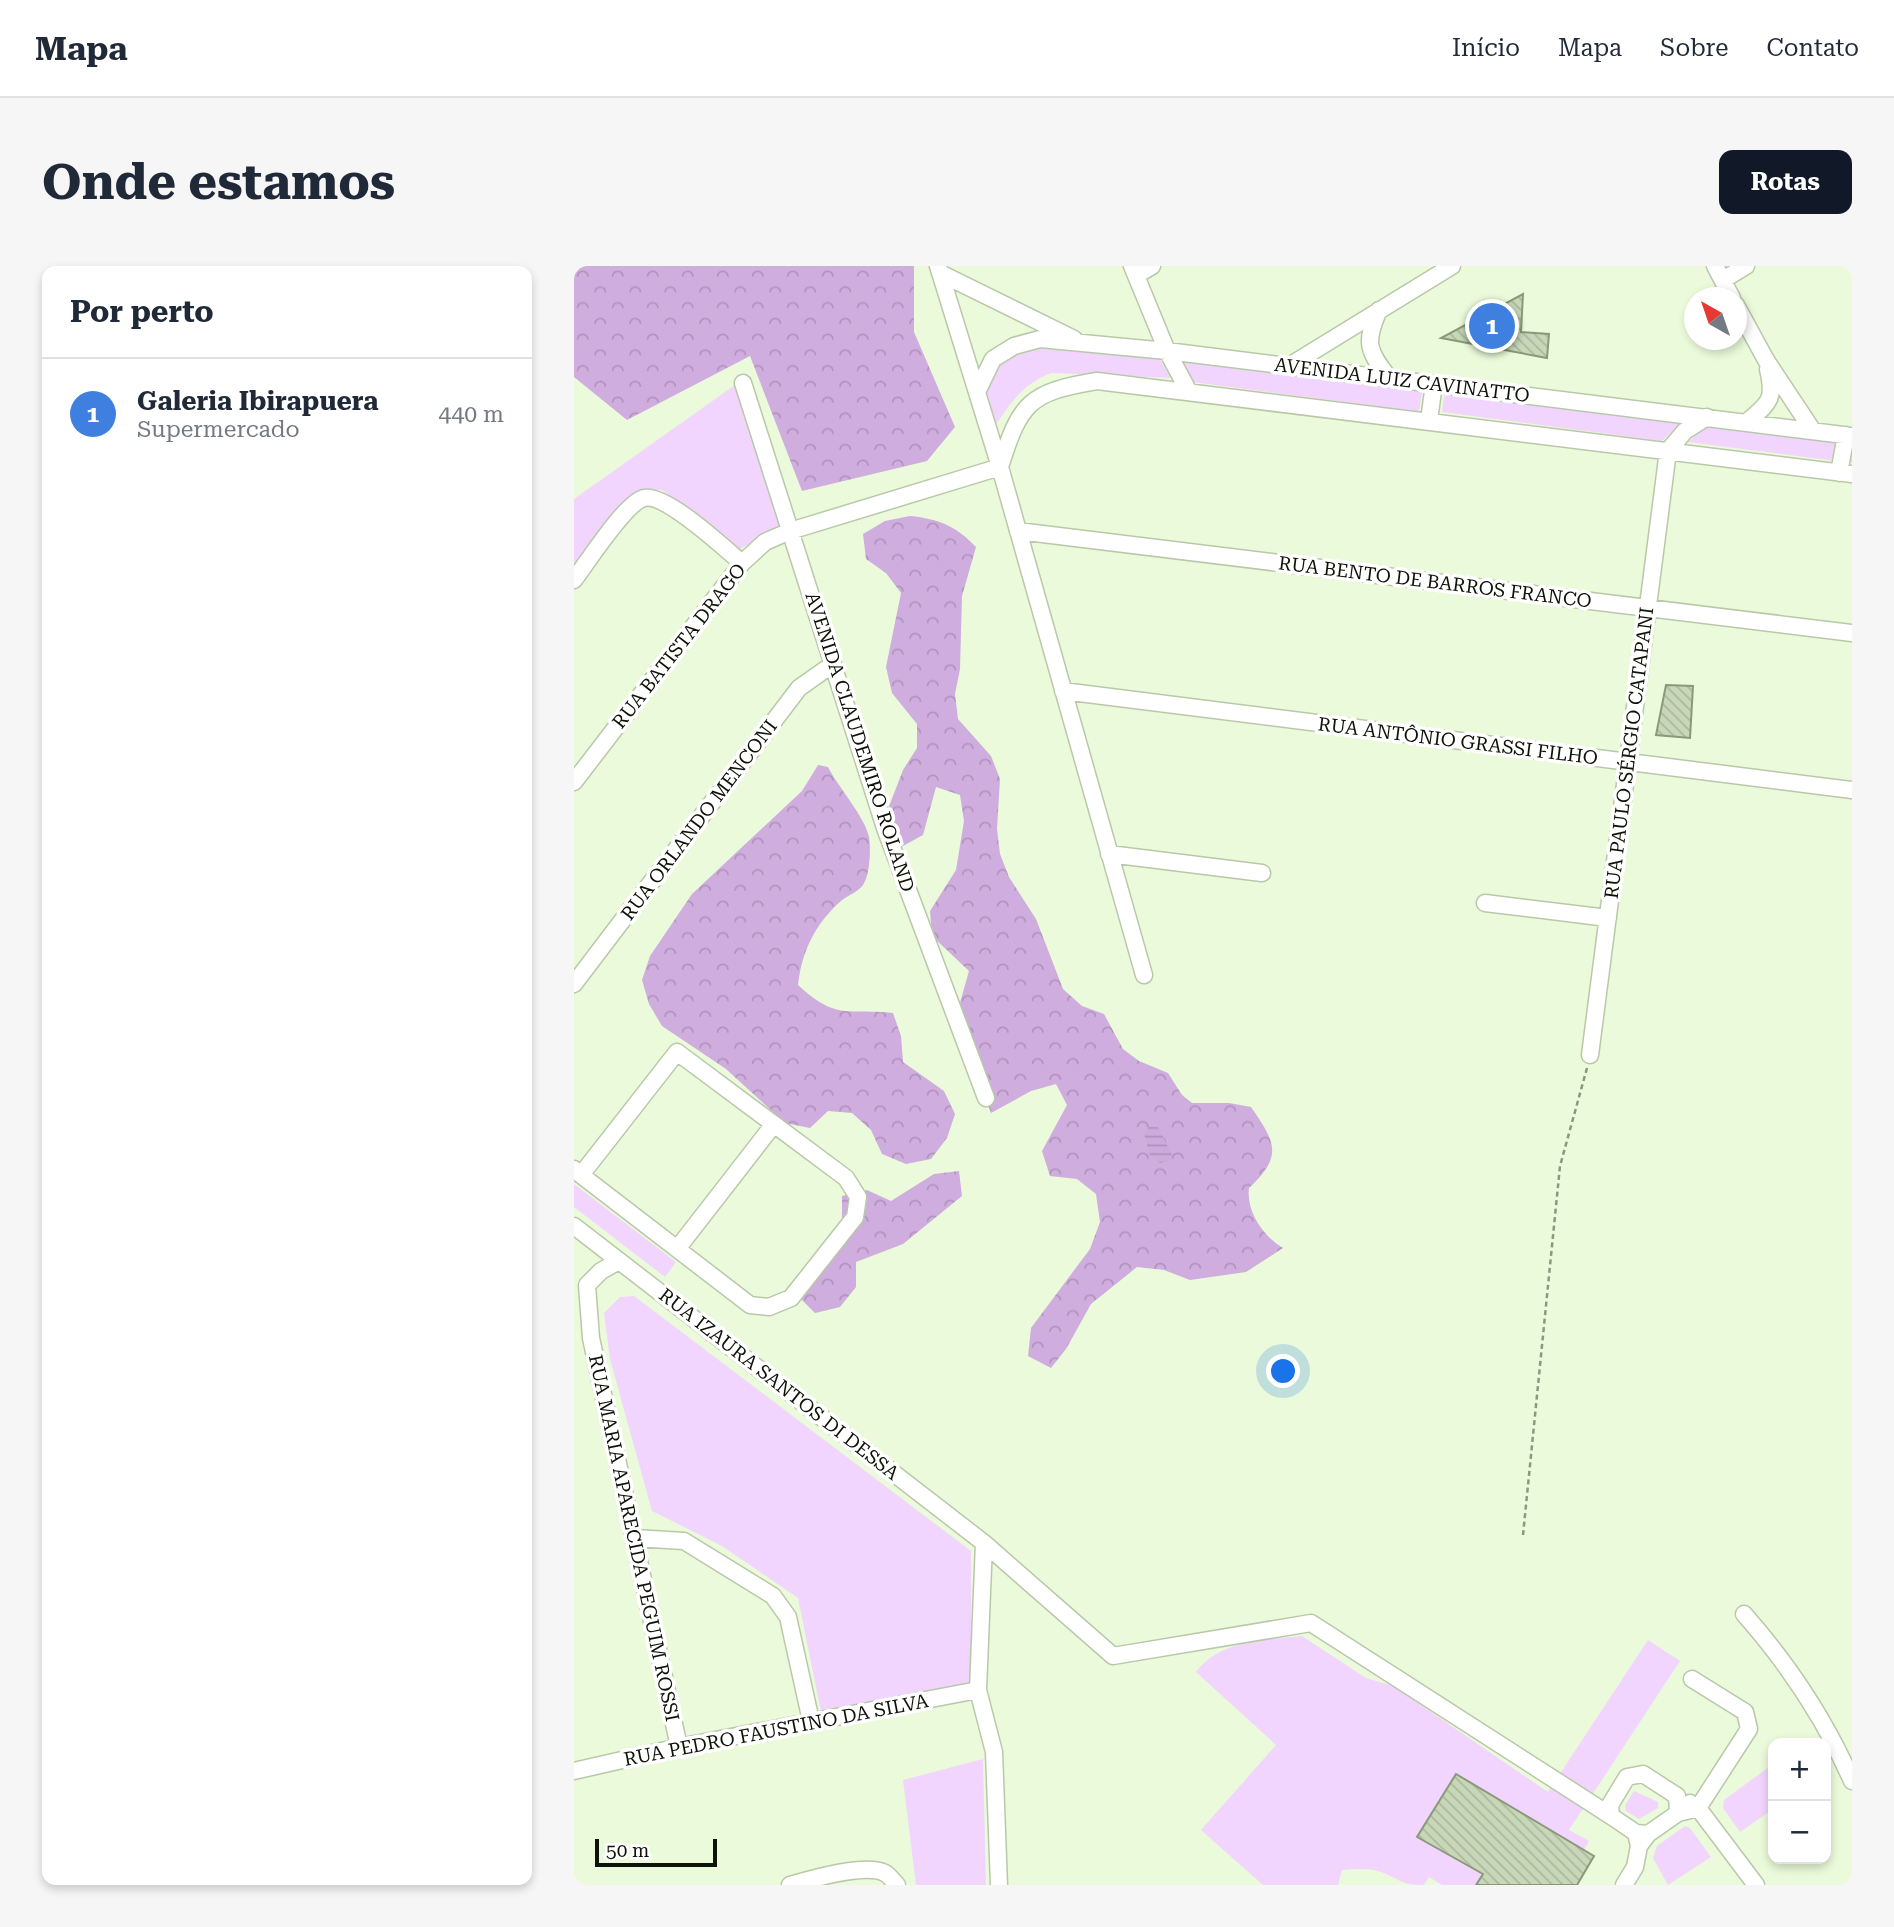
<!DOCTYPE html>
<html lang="pt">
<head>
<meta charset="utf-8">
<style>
	body { margin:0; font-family:"Roboto Serif",serif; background:#f6f6f7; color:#1f2937 }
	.controls { position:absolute; right:21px; bottom:21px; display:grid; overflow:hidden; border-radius:14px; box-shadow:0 4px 10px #0003 }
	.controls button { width:63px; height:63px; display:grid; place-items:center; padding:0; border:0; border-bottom:2px solid #e0e1e3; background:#fff; color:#1f2937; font:35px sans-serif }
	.compass { position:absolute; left:1110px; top:21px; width:63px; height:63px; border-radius:50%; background:#fff; box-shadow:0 4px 10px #0003; rotate:320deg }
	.scale { position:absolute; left:21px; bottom:18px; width:122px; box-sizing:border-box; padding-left:7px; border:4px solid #0e1308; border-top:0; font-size:19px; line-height:24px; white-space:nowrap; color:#0e1308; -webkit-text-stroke:5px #fff; paint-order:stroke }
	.you { position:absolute; left:710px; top:1106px; width:24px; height:24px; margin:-18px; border:5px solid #fff; border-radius:50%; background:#1a73e8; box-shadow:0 0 0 10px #1a73e833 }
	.badge { display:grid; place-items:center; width:46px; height:46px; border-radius:50%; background:#111827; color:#fff; font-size:23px; font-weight:700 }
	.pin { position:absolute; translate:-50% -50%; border:4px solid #fff; box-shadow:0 2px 7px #0006 }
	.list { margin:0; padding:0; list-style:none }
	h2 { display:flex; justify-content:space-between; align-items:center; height:91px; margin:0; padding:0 28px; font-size:30px }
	h2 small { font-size:23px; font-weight:400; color:#747a83 }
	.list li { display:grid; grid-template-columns:46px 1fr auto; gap:21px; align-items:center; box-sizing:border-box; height:112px; padding:0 28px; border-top:2px solid #e0e1e3 }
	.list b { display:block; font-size:26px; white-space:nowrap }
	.list p { margin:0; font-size:23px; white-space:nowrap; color:#747a83 }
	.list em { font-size:23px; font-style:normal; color:#747a83 }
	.map { position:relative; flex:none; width:1278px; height:1619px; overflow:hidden; border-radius:14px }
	header { display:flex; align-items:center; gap:42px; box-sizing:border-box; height:98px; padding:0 35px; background:#fff; border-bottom:2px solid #e0e1e3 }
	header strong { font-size:33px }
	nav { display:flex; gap:38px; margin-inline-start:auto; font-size:24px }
	.intro { display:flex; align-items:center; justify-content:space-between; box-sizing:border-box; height:168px; padding:0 42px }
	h1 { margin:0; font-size:49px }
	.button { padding:18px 32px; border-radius:14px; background:#111827; color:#fff; font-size:24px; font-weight:700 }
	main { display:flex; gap:42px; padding:0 42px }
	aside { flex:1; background:#fff; border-radius:14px; box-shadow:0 4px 10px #0003 }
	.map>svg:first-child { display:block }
	.green { fill:#f1d5fe }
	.forest { fill:url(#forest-crowns) }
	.water { fill:url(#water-rules) }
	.building { fill:url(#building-back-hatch); stroke:#8b997b; stroke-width:2 }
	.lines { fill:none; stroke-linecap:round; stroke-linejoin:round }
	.minor-casing { stroke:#b9c8a9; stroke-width:19 }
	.path { stroke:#8c9780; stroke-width:2.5; stroke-dasharray:5 3.5; stroke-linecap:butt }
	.minor { stroke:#fff; stroke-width:16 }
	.labels { text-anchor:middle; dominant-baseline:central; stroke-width:7; stroke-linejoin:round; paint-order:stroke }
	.street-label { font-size:19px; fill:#0e1308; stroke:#fff }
</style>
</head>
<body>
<header>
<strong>Mapa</strong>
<nav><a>Início</a><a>Mapa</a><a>Sobre</a><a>Contato</a></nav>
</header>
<div class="intro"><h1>Onde estamos</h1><a class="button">Rotas</a></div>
<main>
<aside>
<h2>Por perto<small></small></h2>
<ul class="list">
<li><span class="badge" style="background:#3f7fe0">1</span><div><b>Galeria Ibirapuera</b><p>Supermercado</p></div><em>440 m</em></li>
</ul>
</aside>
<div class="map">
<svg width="1278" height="1619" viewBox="0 0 1278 1619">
	<defs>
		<pattern id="forest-crowns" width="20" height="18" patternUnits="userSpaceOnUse" patternTransform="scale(1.75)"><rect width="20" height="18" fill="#cfadde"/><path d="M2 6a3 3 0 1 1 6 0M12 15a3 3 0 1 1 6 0" fill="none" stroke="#b194bd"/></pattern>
		<pattern id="water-rules" width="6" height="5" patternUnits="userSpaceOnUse" patternTransform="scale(1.75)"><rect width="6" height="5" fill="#cdaadb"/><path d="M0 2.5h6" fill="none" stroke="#af91ba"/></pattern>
		<pattern id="building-back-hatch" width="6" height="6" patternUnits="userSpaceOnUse" patternTransform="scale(1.75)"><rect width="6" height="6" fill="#c8d7b8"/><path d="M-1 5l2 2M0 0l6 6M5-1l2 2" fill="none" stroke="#abb89d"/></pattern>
	</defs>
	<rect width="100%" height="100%" fill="#eafada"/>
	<path class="green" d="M481,81L585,92L597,112L477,107C449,118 437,136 421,160L410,127C429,83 435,86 481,81Z
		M605,95L848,126L845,146L618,116Z
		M161,119L209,261L165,283L88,224L69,223L57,230L0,302V233Z
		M871,125L1107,156L1088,175L868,146Z
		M1135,158L1278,177V197L1114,176Z
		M0,918L102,996L91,1011L0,941Z
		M60,1030L397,1285V1418L247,1446L224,1332L148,1280L78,1245L36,1093L30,1047L46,1031Z
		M728,1370L792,1412L819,1420L974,1526L1074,1374L1106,1395L995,1564L1015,1575L1010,1584L882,1509L843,1571L909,1608L902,1619H868L855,1611L850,1619C826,1619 828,1614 807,1606C795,1602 781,1603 768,1604L764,1619H689L627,1564L702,1479L622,1406C646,1374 690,1374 728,1370Z
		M409,1493L412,1619H342L329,1514Z
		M1199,1498V1543L1166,1566L1149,1542L1150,1534Z
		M1060,1525L1084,1536V1542L1065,1553L1052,1545L1051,1539Z
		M1111,1560L1116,1562L1137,1591L1094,1619L1079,1592L1083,1580Z"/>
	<path class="forest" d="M0,0H340V66L381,161L353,195L228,225L176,90L53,154L0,111Z
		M336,250C365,253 382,260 402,281L388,330L386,403L381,428L384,453L417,490L426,513L423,563L426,588L435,611L462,653L489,723L508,740L530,748L549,783L565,795L594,807L608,829L618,837H655L677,841C702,877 709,890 675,922C672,946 689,970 709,982L672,1006L616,1014L590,1004L563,1001L517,1038L492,1083L477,1102L454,1090L457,1062L516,983L526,956L522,928L503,913L476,910L468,885L493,839L482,818L457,825L417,847L382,751L395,705L358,670L356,645L382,604L390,555L386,529L362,521L349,569L327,581L313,557L314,543L329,504L343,482V458L318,427L312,401L327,327L312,307L292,293L289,268L311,255Z
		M244,499L254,501C264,521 291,551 295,571C297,582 296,609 289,619C285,625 273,630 267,635C241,658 228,685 224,719C263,755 272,742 319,747L327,770L329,796L370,825L381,848L373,872L357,893L332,898L308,888L297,864L278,847L254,845L236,862L211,857L152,803L88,760L75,738L68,714L76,690L118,628L228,525Z
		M385,905L388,930L329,978L282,996V1021L266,1041L241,1047L226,1032V1016L237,993L258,978L268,955V930L293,924L317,935L360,908Z"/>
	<path class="water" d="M575,861H584L598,889L594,895L586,897L576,890L570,867Z"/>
	<path class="building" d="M949,28L947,66L975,68L973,92L867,72Z
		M1092,419L1119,420L1116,472L1082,469Z
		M882,1508L1020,1590L1003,1619H902L909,1608L843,1571Z"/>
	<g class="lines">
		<defs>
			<path id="minor" d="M364,0L426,201L570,709
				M558,0L593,85L614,124
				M1141,0L1158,32
				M366,7L500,73
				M563,9L578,0
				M1149,14L1172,0
				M1162,39L1192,94L1239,165
				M805,44C790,77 794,85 815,112
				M715,100L878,0
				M169,117L312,565L412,832
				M403,126L419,93L440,80L466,73L593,85L1278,170
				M855,154L860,118
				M1173,156C1196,136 1201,134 1194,103
				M426,201C446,137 455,126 523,115L1278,208
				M1265,207L1272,169
				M444,265L1278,367
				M0,314C13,297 51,237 70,232C92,227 150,282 168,297
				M489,425L1278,524
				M0,516L168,297L191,276L216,265L426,201
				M535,588L688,607
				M911,637L1034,652
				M0,718L225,422L259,398
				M1016,789L1094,185L1111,165L1133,151
				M0,903L7,909L176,1039L195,1041L217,1032L281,951L284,931L272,912L103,786L7,909
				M0,960L410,1277L539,1390L737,1357L1037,1550
				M103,983L200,858
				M45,995L27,1005L13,1019L17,1072L105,1481
				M61,1272L110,1275L199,1330L214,1351L237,1455
				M410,1277L404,1424L420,1486L425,1619
				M1170,1348C1215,1399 1251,1453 1278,1515
				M0,1505L105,1481L404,1424
				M1116,1537L1124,1542L1182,1619
				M1104,1547L1124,1542L1175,1463L1171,1446L1118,1413
				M1062,1567L1074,1568L1104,1547L1103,1530L1069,1508L1053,1511L1036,1539L1037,1550L1062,1567L1065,1580L1074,1568
				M216,1619C237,1613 291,1597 311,1607C315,1609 320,1616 323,1619
				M1050,1619L1061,1601L1065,1580"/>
		</defs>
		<use href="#minor" class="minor-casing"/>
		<path class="path" d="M949,1269L986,900L1013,802"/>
		<use href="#minor" class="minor"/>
	</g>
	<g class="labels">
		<g class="street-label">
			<text transform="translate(828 114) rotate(7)">AVENIDA LUIZ CAVINATTO</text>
			<text transform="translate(861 316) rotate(7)">RUA BENTO DE BARROS FRANCO</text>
			<text transform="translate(105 380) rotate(-52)">RUA BATISTA DRAGO</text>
			<text transform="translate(884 475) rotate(7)">RUA ANTÔNIO GRASSI FILHO</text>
			<text transform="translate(286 476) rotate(72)">AVENIDA CLAUDEMIRO ROLAND</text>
			<text transform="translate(1055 487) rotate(-83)">RUA PAULO SÉRGIO CATAPANI</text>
			<text transform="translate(125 554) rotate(-53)">RUA ORLANDO MENCONI</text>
			<text transform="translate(205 1118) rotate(38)">RUA IZAURA SANTOS DI DESSA</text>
			<text transform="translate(60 1272) rotate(78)">RUA MARIA APARECIDA PEGUIM ROSSI</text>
			<text transform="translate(202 1464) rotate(-11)">RUA PEDRO FAUSTINO DA SILVA</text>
		</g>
	</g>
</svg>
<div class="controls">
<button>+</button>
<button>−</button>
</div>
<svg class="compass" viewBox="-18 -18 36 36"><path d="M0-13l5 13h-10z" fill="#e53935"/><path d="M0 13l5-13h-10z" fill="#747a83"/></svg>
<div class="scale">50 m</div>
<div class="you"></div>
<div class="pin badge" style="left:918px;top:60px;background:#3f7fe0">1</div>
</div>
</main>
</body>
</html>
